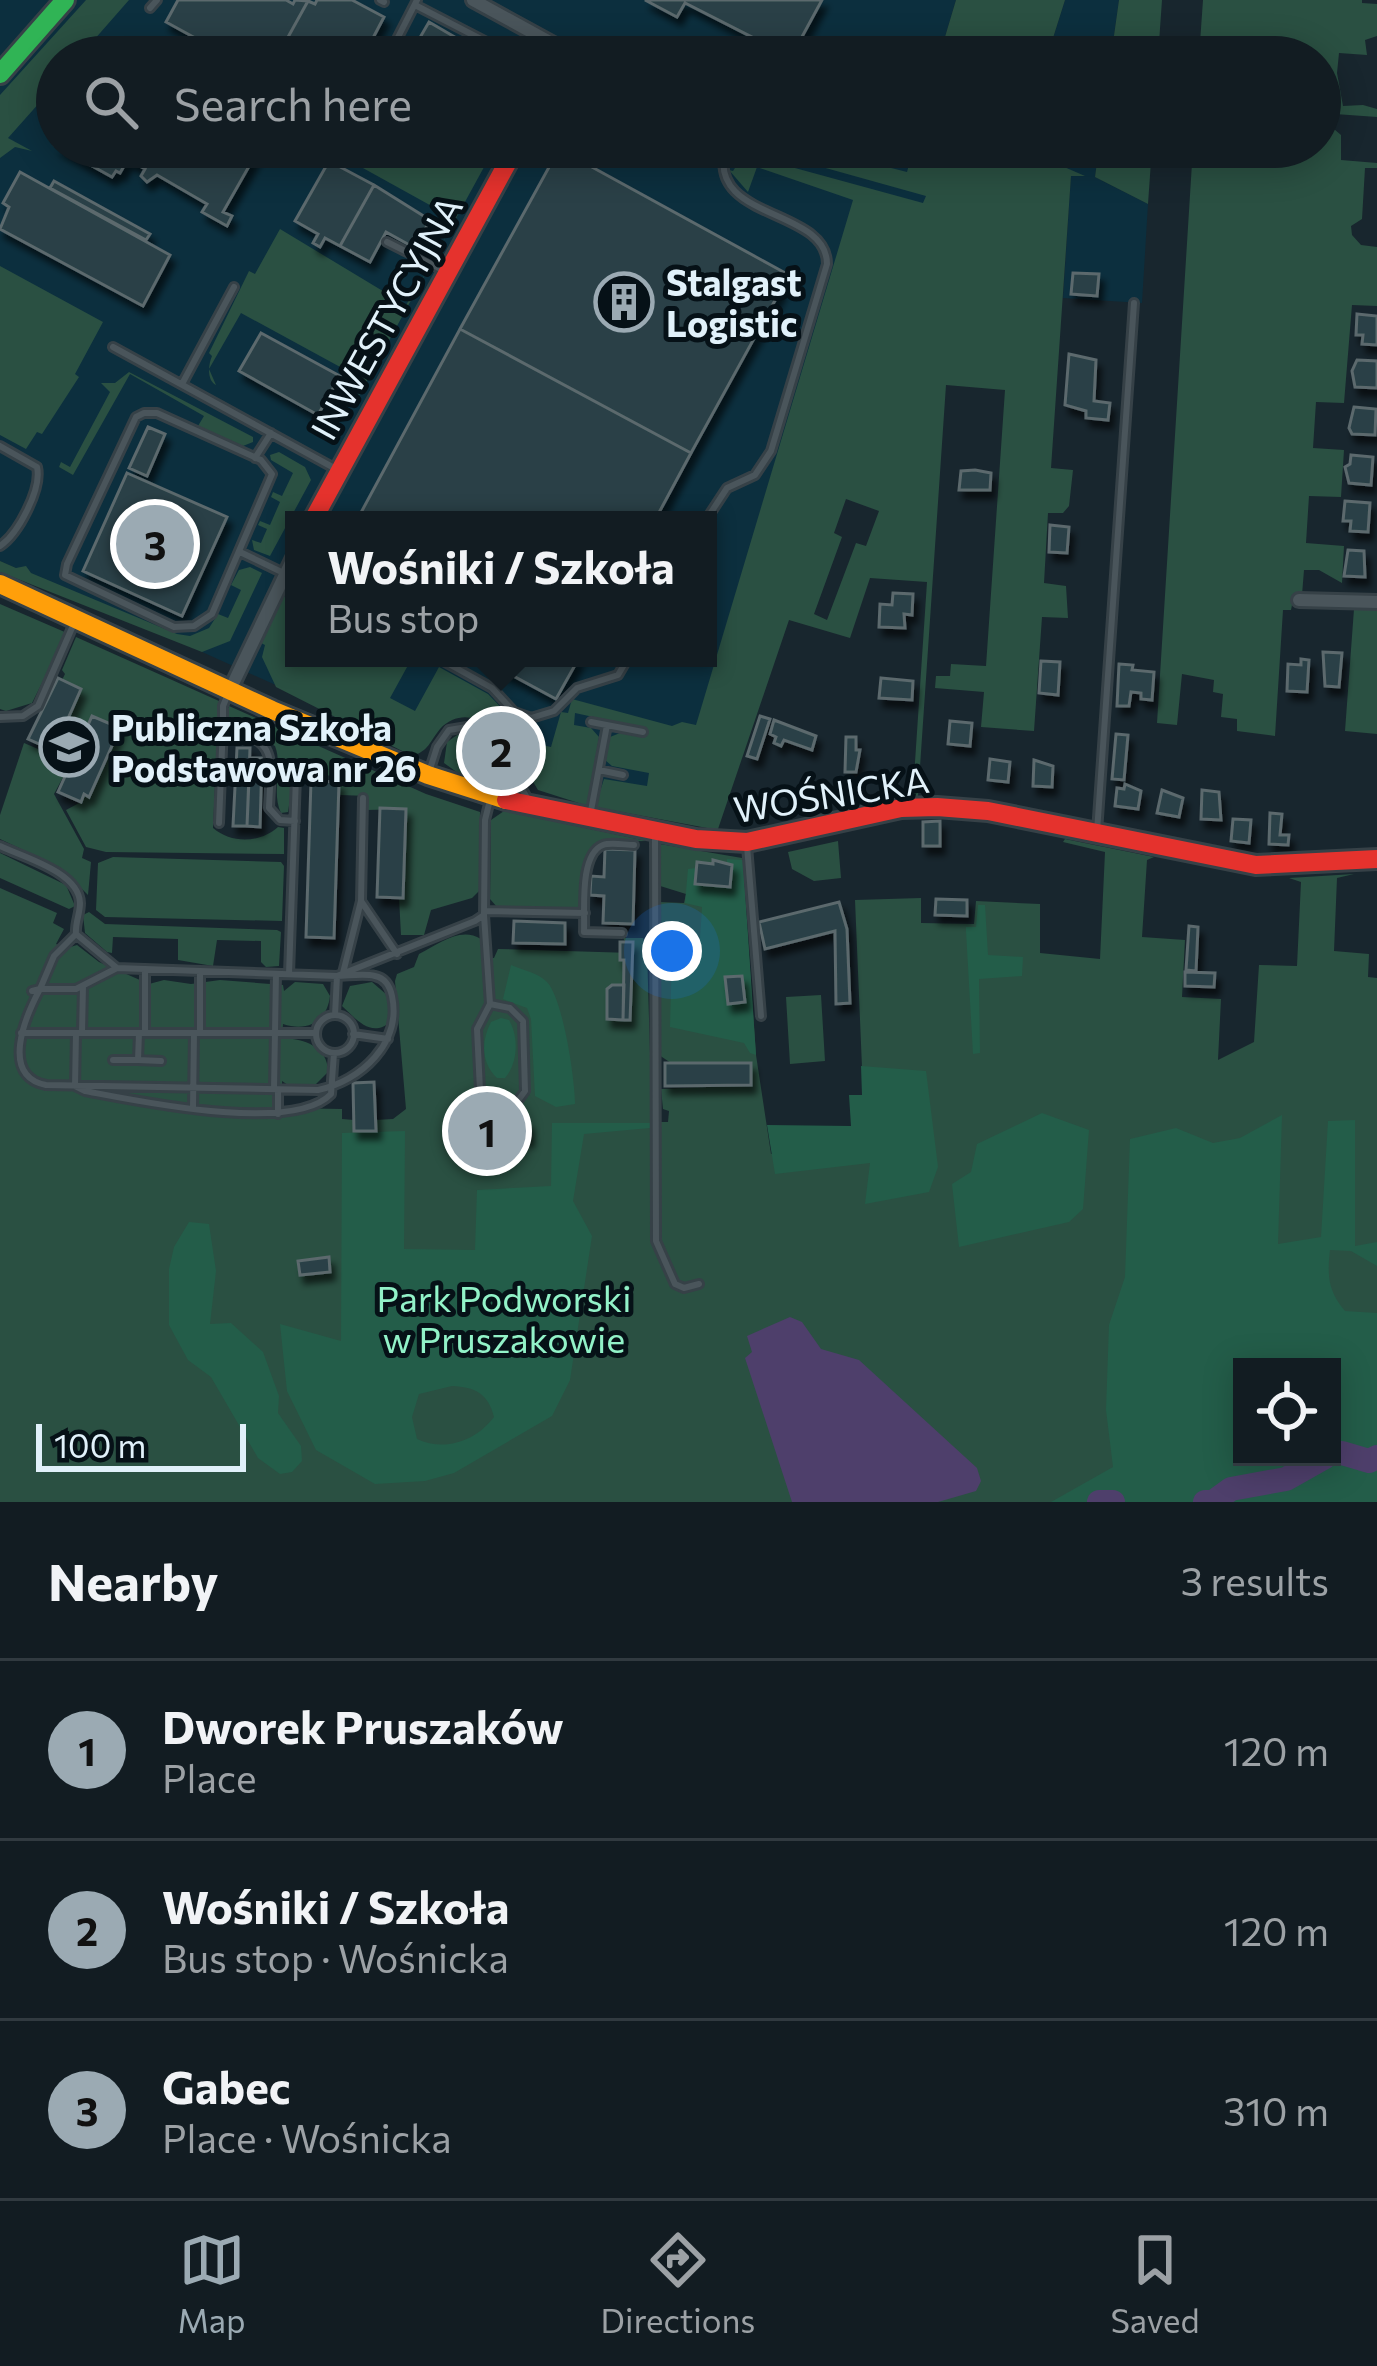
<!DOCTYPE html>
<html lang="en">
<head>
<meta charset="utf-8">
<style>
	body { margin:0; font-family:Commissioner,sans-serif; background:#1f292f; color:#f1f3f6 }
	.controls { position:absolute; right:36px; bottom:36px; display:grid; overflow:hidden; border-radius:0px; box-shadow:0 6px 30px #0003 }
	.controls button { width:108px; height:108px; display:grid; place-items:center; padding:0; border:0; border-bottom:3px solid #313a40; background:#121c22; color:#f1f3f6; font:60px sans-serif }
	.scale { position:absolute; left:36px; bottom:30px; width:210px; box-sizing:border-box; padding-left:12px; border:6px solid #e1f1fa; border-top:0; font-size:33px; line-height:42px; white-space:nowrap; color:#e1f1fa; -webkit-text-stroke:9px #061117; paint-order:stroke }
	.you { position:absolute; left:672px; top:951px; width:42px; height:42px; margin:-30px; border:9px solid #fff; border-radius:50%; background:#1a73e8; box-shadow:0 0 0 18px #1a73e833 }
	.badge { display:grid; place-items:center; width:78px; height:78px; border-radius:50%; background:#9baab3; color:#111; font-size:39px; font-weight:700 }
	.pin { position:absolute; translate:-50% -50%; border:6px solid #fff; box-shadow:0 3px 12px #0006 }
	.popup { position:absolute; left:285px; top:511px; width:432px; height:156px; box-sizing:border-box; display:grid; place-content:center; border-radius:0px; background:#121c22; filter:drop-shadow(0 3px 9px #0005); font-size:39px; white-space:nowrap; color:#9ca1a5 }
	.popup b { font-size:45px; color:#f1f3f6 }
	.popup::after { content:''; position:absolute; left:50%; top:100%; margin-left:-24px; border:24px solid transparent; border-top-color:#121c22 }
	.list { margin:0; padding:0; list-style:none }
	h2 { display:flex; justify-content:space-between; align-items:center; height:156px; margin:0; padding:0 48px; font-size:51px }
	h2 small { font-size:39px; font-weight:400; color:#9ca1a5 }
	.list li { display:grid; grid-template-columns:78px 1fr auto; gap:36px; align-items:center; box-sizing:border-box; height:180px; padding:0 48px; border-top:3px solid #313a40 }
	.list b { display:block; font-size:45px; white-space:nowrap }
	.list p { margin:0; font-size:39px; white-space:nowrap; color:#9ca1a5 }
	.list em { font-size:39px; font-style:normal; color:#9ca1a5 }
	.icon { flex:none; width:66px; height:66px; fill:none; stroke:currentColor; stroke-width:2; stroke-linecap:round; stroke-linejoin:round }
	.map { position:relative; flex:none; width:1377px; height:1502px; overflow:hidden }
	.search { position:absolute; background:#121c22; box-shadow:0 6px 30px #0003; left:36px; right:36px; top:36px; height:132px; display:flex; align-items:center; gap:30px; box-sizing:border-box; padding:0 42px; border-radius:66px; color:#9ca1a5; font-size:45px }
	.sheet { height:696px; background:#121c22 }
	nav { display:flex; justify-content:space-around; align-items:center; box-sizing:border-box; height:168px; border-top:3px solid #313a40; background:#121c22; font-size:33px; color:#9ca1a5 }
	nav a { display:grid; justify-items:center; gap:6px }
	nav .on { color:#9baab3 }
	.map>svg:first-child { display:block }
	.built { fill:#0c2f3e; fill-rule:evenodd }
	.green { fill:#2a5042; fill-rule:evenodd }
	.forest { fill:#235d49; fill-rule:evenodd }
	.water { fill:#4e3f6b }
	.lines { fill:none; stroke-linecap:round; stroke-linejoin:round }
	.river { stroke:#4e3f6b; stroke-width:24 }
	.building { fill:#294146; stroke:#5b696d; stroke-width:3; filter:url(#shadow) }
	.lane-casing { stroke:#364147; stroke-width:12 }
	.street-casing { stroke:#364147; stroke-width:18 }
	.fast-casing { stroke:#364147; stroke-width:24 }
	.slow-casing { stroke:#364147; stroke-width:24 }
	.jam-casing { stroke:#364147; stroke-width:24 }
	.lane { stroke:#4a555b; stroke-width:6 }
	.street { stroke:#4a555b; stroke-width:12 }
	.fast { stroke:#30b455; stroke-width:18 }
	.slow { stroke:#ff9f0a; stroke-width:18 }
	.jam { stroke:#e5322d; stroke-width:18 }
	.labels { text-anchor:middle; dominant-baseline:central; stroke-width:10; stroke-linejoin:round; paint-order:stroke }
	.poi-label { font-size:36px; font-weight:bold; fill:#e1f1fa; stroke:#061117; text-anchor:start }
	.street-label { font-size:36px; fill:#e1f1fa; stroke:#061117 }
	.park-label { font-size:36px; fill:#92f2c8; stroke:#061117 }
</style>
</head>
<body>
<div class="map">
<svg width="1377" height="1502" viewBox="0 0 1377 1502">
	<defs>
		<filter id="shadow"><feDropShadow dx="4.5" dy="8" stdDeviation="3" flood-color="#0009"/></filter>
	</defs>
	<rect width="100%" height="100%" fill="#18262e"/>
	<path class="built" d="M0,0H956L939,57H57V147H914L908,172L933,179L925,207L660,818L547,793L503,716L440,699L418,749L0,561ZM294,520H708V658H294Z
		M1065,0H1119L1111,57H1047Z
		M1099,147L1095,177L1148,204L1142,303L1063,298L1071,175H1080L1017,148Z"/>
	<path class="green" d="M86,0H129L79,57H57V83L8,138L32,151L15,147L0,158V95Z
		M956,0H1065L1047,57H939Z
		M1119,0H1162L1158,57H1111Z
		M1203,0H1362V3L1377,4V36L1365,40L1367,55L1339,53L1337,73L1343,106L1363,105L1377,109V117L1335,114L1334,129L1341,135V160L1377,163V168H1365L1362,219L1351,226L1352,235L1361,245L1377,247V306L1352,305L1344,403L1316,402L1313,448L1344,450L1341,497L1309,496L1306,543L1344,546L1342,583L1319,570H1304L1302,595H1294L1291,610H1283L1275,736L1237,731V719L1221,717L1223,694L1213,692L1214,680L1182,674L1177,725L1157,723L1193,147H1320V57H1199Z
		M325,147H495L437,253L455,219Z
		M750,147H808L907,172L914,147H1018L1085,176H1071L1051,468L1073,470L1069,506L1063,513H1048L1044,583L1066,586L1068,618L1042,617L1034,731L981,727L984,692L935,688L936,676H950L951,664L986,666L1005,390L946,385L918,796H908L913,792L927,582L870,578L850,638L789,620L718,829L723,831L595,807L604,779L647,786L649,773L612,766L605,760L610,737L620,733L643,736L644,728L575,713L574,725L591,728L599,737L588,806L538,790L512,747L516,743L511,733L501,737C487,718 459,708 440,729C430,741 429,751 412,756L276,687L262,657L265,645L259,642L276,603L294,589V658H412L390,698L415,711L439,667L488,694L537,744L551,747L561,712L568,713L572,699L672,726L682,722L696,725L853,200L757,167L748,192L729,170L733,171L744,154L923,203L926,196ZM846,499L879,511L866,546L856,543L827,620L814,614L842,537L834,533Z
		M1099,147H1152L1148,204L1095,177Z
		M280,229L406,305L427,271L356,401L364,380L241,313L209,369L216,385C207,381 208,365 212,356L209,353L249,271L255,274Z
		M0,266L103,322L75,374L79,377L42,434L37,432L26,449L0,435Z
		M129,372L253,437V442L243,446L198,426L204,416L130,374L73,475L59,467L61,462L70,467L110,392L101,383H115Z
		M279,452L305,467L311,480L270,556L254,550L252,540L261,543L267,529L258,525L260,521L270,525L280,502L271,497L273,492L282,496L293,473L271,460L270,455Z
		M0,561L16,568L26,566L31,573L177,634L190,636L209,628L218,614L228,618L241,590L231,585L239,570L250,567L262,573L230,641L202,652L0,572Z
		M0,604L67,633L32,703L6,711L0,709Z
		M1354,609L1377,610V734L1345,731Z
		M76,637L219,701L213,828C232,844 260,843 278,827L284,828V854L106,852L86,847L66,810L81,802L84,794L90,796L119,728L93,716L82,739L63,730L81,690L62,680L65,674L62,670Z
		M229,706L426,794L480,812L479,891L472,898L431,910L424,935H401L399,898L403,897L405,809L367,810L368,796L340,795V776L294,774L288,812L281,813C271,792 283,767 275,746L229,720Z
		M463,731C491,732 499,759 511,781L501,787L458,773L444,763L447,742Z
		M24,743L50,754L56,744L76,753L54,794L84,849L82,858L91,862L88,895L61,868L0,839V815Z
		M504,811L647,841L598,842L586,860L579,907H497L490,899L491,820Z
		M1065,839L1154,857L1147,860L1142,937L1185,940L1182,997L1221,999L1218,1060L1254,1042L1259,965L1297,966L1301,882L1289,878L1354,874L1337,878L1334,951L1369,954L1368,977L1377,978V1502H0V888L57,913L53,923L64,929L56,944L67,948L77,945L99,962L149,984L164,980L191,984L220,980L283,985L284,991L295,982L323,984L330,996C327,1022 307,1032 283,1024L282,1038C304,1039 328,1046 328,1072L316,1084L288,1085L282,1081V1108L342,1109V1119L354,1120L355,1132H375V1120L393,1119L406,1109L395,981L397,974L414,967L419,954C439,944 460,926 481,939L483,958H494L498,949L632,953L623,938H643L647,949L652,1122H668L669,1111L663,1109L661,1089L751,1085V1063H671L659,1055L658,902L684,903L686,894L657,885V848L660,844L742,858L756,1055L771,1154L865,1139L855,900L921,898V923L974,924L976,901L1040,904V953L1100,959L1105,852L1063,842ZM1242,1367H1332V1457H1242Z
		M838,841L841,878L814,881L792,869L788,852Z
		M0,853L66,885L75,906L69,909L0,878Z
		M113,857L281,862L284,866L282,921L105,917L96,910L98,863Z
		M89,912L105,924L277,930L281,932L279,966L266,967L261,962V941L217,940L213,966L178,960V939L113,937L112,953L107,952L85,933L83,915Z
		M372,982L387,995L391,1021C372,1039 357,1020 342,1006L350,986Z
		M821,995L825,1061L790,1064L786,997Z"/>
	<path class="forest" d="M727,859L743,860L756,1055L750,1053L744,1043L670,1027L672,952H694L700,939L702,907L685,903L688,869L696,868L695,884L729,887L732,866L727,865Z
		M978,905H985L988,955L1023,957L1022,976L979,979L980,1053L973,1054L966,931V927H976Z
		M511,965C522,970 539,973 547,982C563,999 575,1079 575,1104L556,1107L535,1096L531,1019L527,1008L503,999Z
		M501,1018L509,1020C519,1037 518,1063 505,1078H497C481,1063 481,1041 491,1022Z
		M861,1066L926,1071L938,1167L929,1192L865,1204L870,1163L775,1174L767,1125L851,1126L849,1095H862Z
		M1042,1113L1089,1130L1083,1209L1069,1222L959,1247L952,1184L971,1172L977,1144Z
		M1282,1115L1278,1244L1321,1237L1328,1121L1355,1120V1246L1377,1242V1266L1351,1251L1330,1250C1327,1275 1328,1291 1345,1311L1377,1313V1502H1051L1113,1467L1106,1410L1109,1325L1125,1277L1130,1139L1176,1128L1213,1143L1240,1138ZM1242,1367H1332V1457H1242Z
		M552,1123H652L650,1128L584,1134L573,1201L592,1236L570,1380L552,1416L454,1473L425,1481L375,1484L316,1450L287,1391L280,1324L341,1341L342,1133L405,1131L404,1249L475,1250L477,1190L551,1186ZM452,1386C475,1387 488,1393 494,1417C476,1441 445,1452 417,1439L412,1417L419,1394Z
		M189,1222L209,1224L216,1271L210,1324L231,1323L263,1352L279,1396L278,1413L301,1446L302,1461L292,1472L280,1474L258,1458L211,1377L188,1360L169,1325V1269L174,1247Z"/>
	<path class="water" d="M790,1317L802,1322L821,1349L859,1360L977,1468L981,1481L976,1491L938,1502H792L745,1358L752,1352L747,1336Z"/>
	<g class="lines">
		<path class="river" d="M1332,1454L1342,1453L1369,1461L1377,1457
			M1099,1502H1113
			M1205,1502H1213L1231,1489L1286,1479L1325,1457"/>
	</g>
	<path class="building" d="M178,0H286L293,4L295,0L308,1L277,57H230L166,22Z
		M317,0H352L384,17L363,57H277L308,1L315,4Z
		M645,0H822L791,57L685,3L677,17Z
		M429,22L489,57H417L411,53Z
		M58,147H106L128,159L120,173L116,171L112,177Z
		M127,147H260L223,212L232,216L227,226L202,212L207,204L157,175L147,182L141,176L145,169L122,156Z
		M559,149L789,275L691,453L460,329Z
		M329,161L374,185L340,246L325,238L320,247L313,243L318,234L295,221Z
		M20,172L170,255L143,306L0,229L9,207L3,203Z
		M54,181L150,234L146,240L50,188Z
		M374,185L430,220L415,248L386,232L370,262L340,246Z
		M1073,273L1099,274L1097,296L1071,294Z
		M1357,314L1377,316V345L1362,344L1363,335H1356Z
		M460,329L691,453L655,520H357Z
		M261,333L340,376L318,415L239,371Z
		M1069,354L1096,360L1094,401L1110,403L1108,420L1086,418V411L1065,405Z
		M1357,360L1377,361V388L1355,387L1352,371Z
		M1354,407L1376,409L1375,435L1352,434L1349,428Z
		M148,427L165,434L147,476L129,468Z
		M1351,455L1373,457L1371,485L1349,483L1345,467L1350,464Z
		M975,470L991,473L990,490H959L961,471Z
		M127,473L227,517L182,616L83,571Z
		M1345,501L1370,503L1368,532L1350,531L1351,521H1343Z
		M1050,525L1069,527L1067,553L1049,552Z
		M1348,550L1364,551L1365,577L1344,576Z
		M893,593L913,594L912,615L904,614L905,628L879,627L880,604L892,605Z
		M1323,652L1342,653L1339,687L1325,686Z
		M480,658H579L556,699Z
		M1301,659L1309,660L1307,692L1287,691L1288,664L1301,665Z
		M1041,661L1060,662L1058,695L1039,693Z
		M1119,664L1133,665L1132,670L1154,672L1152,700L1141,699V693L1131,692L1129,706H1117Z
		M58,678L81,689L63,730L82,739L92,716L120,728L89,797L84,794L81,802L58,792L77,750L57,741L53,750L28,739Z
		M881,678L913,681L912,700L879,698Z
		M760,716L770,719L757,759L747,756Z
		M774,720L816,736L812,750L784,740L781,746L774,743L776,737L770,734Z
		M950,721L972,723L970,746L948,744Z
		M1116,734L1128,735L1124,780L1112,779Z
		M846,737H856V750H860L856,772H845Z
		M237,748H250L247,826H233Z
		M250,758H262L260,827L247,826Z
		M990,759L1010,762L1008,782L988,780Z
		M1034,760L1053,766L1052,787L1033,786Z
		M311,781L339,782L334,938L306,937Z
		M1125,784L1141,791L1138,809L1115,806L1117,788L1124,789Z
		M1162,790L1183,798L1179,817L1157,813Z
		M1202,790L1219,792L1221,820L1201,819Z
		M380,808L406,809L403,898L377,897Z
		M1270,813L1282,814L1280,835H1289L1288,845L1269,844Z
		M1233,819L1251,820L1249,843L1231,841Z
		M940,821V846H923V822Z
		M605,849L635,850L633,924L603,923L604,896L590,895L591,876L604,877Z
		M713,860L732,865L730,887L695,884L697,862L713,864Z
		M936,899L967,900V916L935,915Z
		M839,902L847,929L850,1003L836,1004L835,931L765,949L759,922Z
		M514,921L565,923V944L513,943Z
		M1189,926L1198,927L1196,971L1186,970Z
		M620,942H633L630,1020H623L624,960H620Z
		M1185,972L1215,973L1214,987L1185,986Z
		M742,976L745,1002L728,1004L725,977Z
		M612,985H624L623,1020L607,1019V989Z
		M665,1063H751V1085L665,1086Z
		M374,1082L376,1131H354L353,1083Z
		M489,1116H497V1122H528L529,1138H517L518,1145L505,1146H470V1139L446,1140L445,1125L484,1124L490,1122Z
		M329,1257L330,1272L300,1275L298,1261Z"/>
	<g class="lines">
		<defs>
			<path id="lane" d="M380,0L384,2
				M415,5L504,51L508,57
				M150,8L157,0
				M394,45L417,0
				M387,242L443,270
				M113,347L336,469
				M182,384L234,287
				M144,413H157L261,460L272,474L212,614L194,626L174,627L65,575L67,564L136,417Z
				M0,446L37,467C42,489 18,534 0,546
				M255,458L271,433
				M706,520L727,488L755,475L771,451L827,264C827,207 704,221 726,147
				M240,552L294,578
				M438,658L492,688L514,712L531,718L554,711L577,688L618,675L628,658
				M0,717L23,716L38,706L75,621
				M591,722L643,732
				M223,725V706L228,694
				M599,770L623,775
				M429,772L437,747L449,730L479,725L493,736L527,798
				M363,798L361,901L397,954
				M590,816L607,725
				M219,823L223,725C279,742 271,756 269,808L280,820L295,821
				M1097,832L1134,303
				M655,835L656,1241L675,1284L684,1288L699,1284
				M0,846C23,857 79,872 80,903C80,914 75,923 76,934L117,968L337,976L475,921L484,915L485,820L490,800
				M747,846L761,1016
				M486,911L585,913
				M484,915L490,1004L477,1029L480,1090L492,1106H514L525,1091L523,1021L510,1008L490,1004
				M622,933L584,932C585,911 579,854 603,845C611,842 625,845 634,845
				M76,934L54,956L40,989H76L117,968
				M343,973L361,901
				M289,974L296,776
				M32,991L40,989C25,1017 0,1076 46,1085L318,1090C361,1081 402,1043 392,996C390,987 385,978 375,976C364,973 348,976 337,976L335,1015
				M316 1034a19 19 0 1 1 38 0a19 19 0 1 1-38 0Z
				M145,1032V969
				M21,1033H316
				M76,1033L75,1086L85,1091C138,1101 293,1134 331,1094L334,1053
				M82,1033L83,986
				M200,1033V971
				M353,1034L388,1039
				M113,1060H138L139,1033
				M138,1060L161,1061
				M274,1089L276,974
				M193,1107L194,1033
				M278,1114V1090"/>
			<path id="street" d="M473,0L577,57
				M1299,600L1377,602
				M230,690L294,556"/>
			<path id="fast" d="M0,74L65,0"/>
			<path id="slow" d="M0,584L272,710L428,775L506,800"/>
			<path id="jam" d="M313,520L516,147
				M506,800L696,839L747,842L901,808L937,807L988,811L1256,865L1377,859"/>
		</defs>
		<use href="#lane" class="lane-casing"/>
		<use href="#street" class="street-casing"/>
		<use href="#fast" class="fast-casing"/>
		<use href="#slow" class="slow-casing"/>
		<use href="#jam" class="jam-casing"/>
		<use href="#lane" class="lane"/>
		<use href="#street" class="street"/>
		<use href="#fast" class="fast"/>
		<use href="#slow" class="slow"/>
		<use href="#jam" class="jam"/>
	</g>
	<defs>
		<symbol id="building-ring" viewBox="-11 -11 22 22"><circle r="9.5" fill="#061117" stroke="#9baab3" stroke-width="1.5"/><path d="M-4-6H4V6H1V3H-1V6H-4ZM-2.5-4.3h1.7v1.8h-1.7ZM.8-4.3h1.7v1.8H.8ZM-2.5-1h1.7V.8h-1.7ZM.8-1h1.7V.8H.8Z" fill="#9baab3"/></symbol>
		<symbol id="school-ring" viewBox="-11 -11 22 22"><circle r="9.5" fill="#061117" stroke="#9baab3" stroke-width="1.5"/><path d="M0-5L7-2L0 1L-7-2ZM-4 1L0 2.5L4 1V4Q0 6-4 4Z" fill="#9baab3"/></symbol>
	</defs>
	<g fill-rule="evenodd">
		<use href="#building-ring" x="591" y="269" width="66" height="66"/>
		<use href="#school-ring" x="36" y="714" width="66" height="66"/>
	</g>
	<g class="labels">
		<g class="poi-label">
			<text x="666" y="281">Stalgast<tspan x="666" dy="41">Logistic</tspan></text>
			<text x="111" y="726">Publiczna Szkoła<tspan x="111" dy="41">Podstawowa nr 26</tspan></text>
		</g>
		<g class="street-label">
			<text transform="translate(385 317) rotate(-61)">INWESTYCYJNA</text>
			<text transform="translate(831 793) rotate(-9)">WOŚNICKA</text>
		</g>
		<g class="park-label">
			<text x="504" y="1297">Park Podworski<tspan x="504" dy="41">w Pruszakowie</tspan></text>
		</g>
	</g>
</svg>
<div class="controls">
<button><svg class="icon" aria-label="locate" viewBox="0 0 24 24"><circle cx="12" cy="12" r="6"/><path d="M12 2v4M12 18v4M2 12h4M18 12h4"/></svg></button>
</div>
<div class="scale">100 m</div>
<div class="you"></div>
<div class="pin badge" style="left:487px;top:1131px">1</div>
<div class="pin badge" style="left:501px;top:751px">2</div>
<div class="popup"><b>Wośniki / Szkoła</b>Bus stop</div>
<div class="pin badge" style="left:155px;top:544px">3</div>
<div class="search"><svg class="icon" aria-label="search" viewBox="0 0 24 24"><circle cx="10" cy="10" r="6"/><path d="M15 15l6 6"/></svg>Search here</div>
</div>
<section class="sheet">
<h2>Nearby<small>3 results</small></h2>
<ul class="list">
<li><span class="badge">1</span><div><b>Dworek Pruszaków</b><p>Place</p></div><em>120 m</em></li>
<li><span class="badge">2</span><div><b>Wośniki / Szkoła</b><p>Bus stop · Wośnicka</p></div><em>120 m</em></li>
<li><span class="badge">3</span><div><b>Gabec</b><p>Place · Wośnicka</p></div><em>310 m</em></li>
</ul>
</section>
<nav>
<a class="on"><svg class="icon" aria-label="map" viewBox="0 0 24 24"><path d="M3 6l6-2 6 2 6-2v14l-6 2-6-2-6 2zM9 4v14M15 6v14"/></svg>Map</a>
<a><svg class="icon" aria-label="directions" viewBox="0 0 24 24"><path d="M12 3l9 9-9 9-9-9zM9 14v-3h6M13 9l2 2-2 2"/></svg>Directions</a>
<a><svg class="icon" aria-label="saved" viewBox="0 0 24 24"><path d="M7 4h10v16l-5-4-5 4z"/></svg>Saved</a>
</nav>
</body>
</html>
